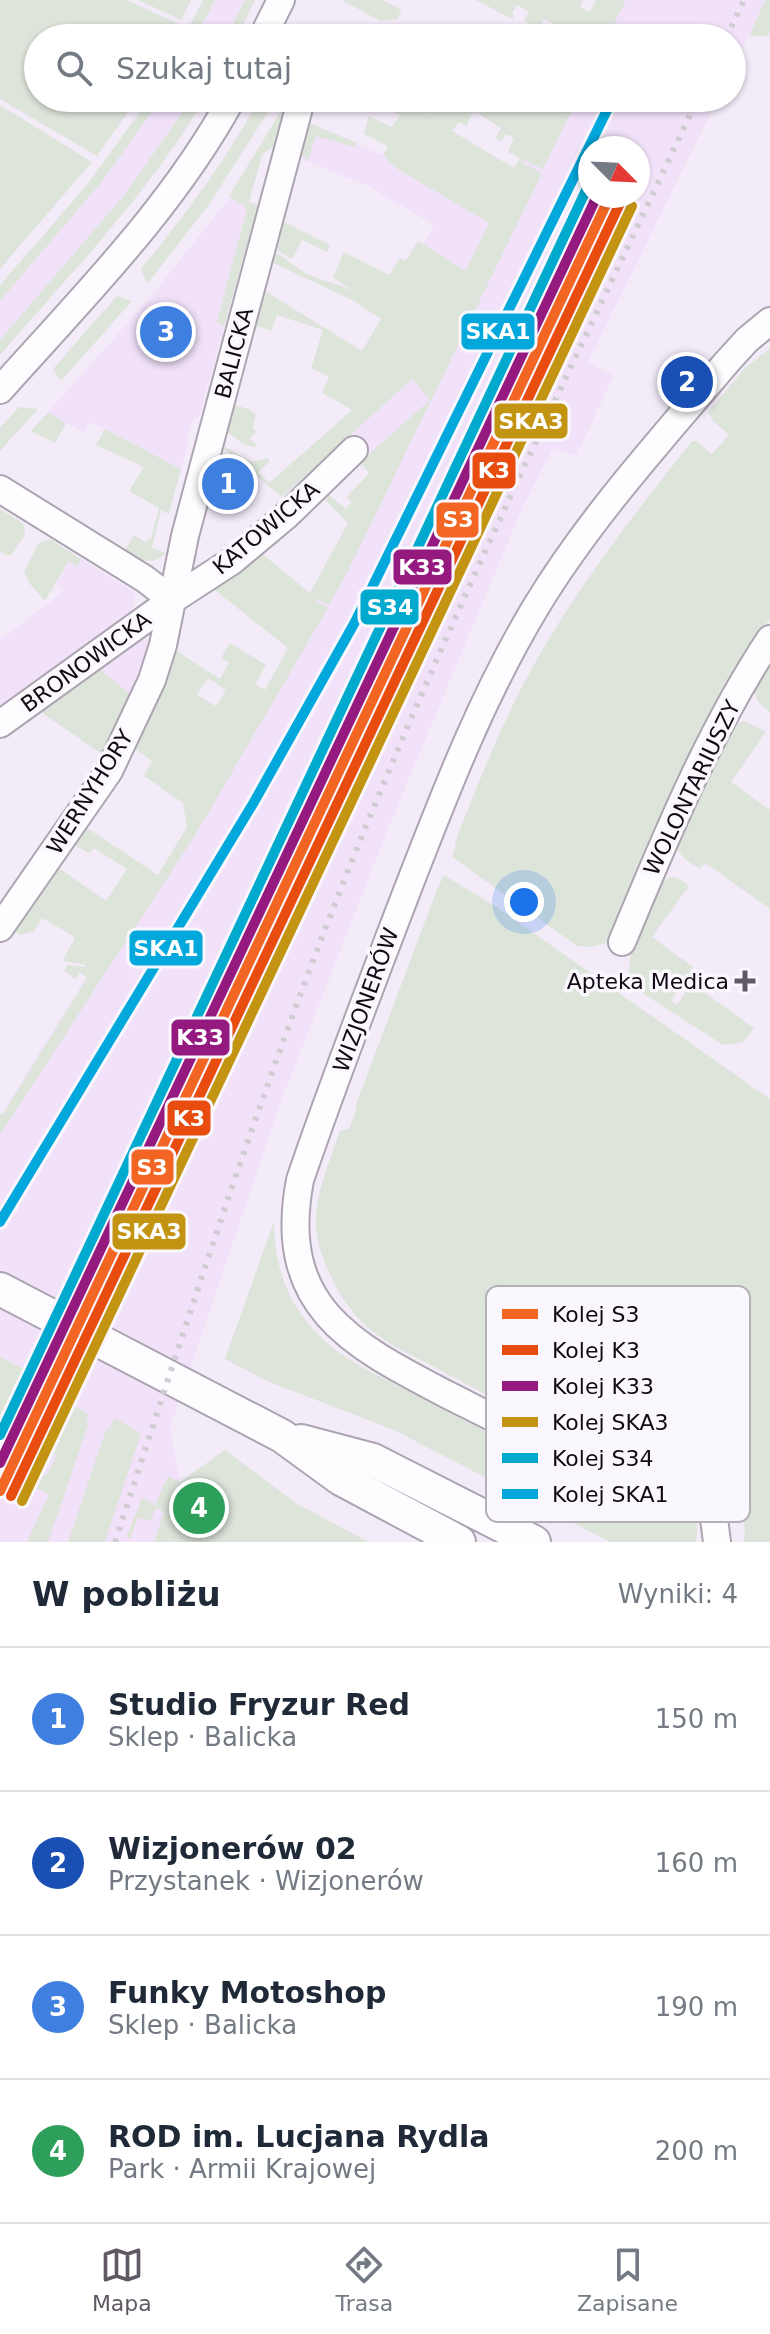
<!DOCTYPE html>
<html lang="pl">
<head>
<meta charset="utf-8">
<style>
	body { margin:0; font-family:"DejaVu Sans",sans-serif; background:#f6f6f7; color:#1f2937 }
	.compass { position:absolute; left:578px; top:136px; width:72px; height:72px; border-radius:50%; background:#fff; box-shadow:0 2px 6px #0004; rotate:114deg }
	.you { position:absolute; left:524px; top:902px; width:28px; height:28px; margin:-20px; border:6px solid #fff; border-radius:50%; background:#1a73e8; box-shadow:0 0 0 12px #1a73e833 }
	.badge { display:grid; place-items:center; width:52px; height:52px; border-radius:50%; background:#605964; color:#fff; font-size:26px; font-weight:700 }
	.pin { position:absolute; translate:-50% -50%; border:4px solid #fff; box-shadow:0 2px 8px #0006 }
	.list { margin:0; padding:0; list-style:none }
	h2 { display:flex; justify-content:space-between; align-items:center; height:104px; margin:0; padding:0 32px; font-size:34px }
	h2 small { font-size:26px; font-weight:400; color:#747a83 }
	.list li { display:grid; grid-template-columns:52px 1fr auto; gap:24px; align-items:center; box-sizing:border-box; height:144px; padding:0 32px; border-top:2px solid #e0e1e3 }
	.list b { display:block; font-size:30px; white-space:nowrap }
	.list p { margin:0; font-size:26px; white-space:nowrap; color:#747a83 }
	.list em { font-size:26px; font-style:normal; color:#747a83 }
	.icon { flex:none; width:44px; height:44px; fill:none; stroke:currentColor; stroke-width:2; stroke-linecap:round; stroke-linejoin:round }
	.map { position:relative; flex:none; width:770px; height:1542px; overflow:hidden }
	.search { position:absolute; background:#fff; box-shadow:0 2px 6px #0004; left:24px; right:24px; top:24px; height:88px; display:flex; align-items:center; gap:20px; box-sizing:border-box; padding:0 28px; border-radius:44px; color:#747a83; font-size:30px }
	.sheet { height:680px; background:#fff }
	nav { display:flex; justify-content:space-around; align-items:center; box-sizing:border-box; height:112px; border-top:2px solid #e0e1e3; background:#fff; font-size:22px; color:#747a83 }
	nav a { display:grid; justify-items:center; gap:4px }
	nav .on { color:#605964 }
	.map>svg:first-child { display:block }
	.built { fill:#f1e2fa; fill-rule:evenodd }
	.green { fill:#dde4da; fill-rule:evenodd }
	.lines { fill:none; stroke-linecap:round; stroke-linejoin:round }
	.minor-casing { stroke:#aca5b1; stroke-width:30 }
	.major-casing { stroke:#aca5b1; stroke-width:36 }
	.minor { stroke:#fdfcfe; stroke-width:26 }
	.major { stroke:#fdfcfe; stroke-width:32 }
	.rail { stroke:#d0cdd2; stroke-width:6; stroke-dasharray:4 8; stroke-linecap:butt }
	.rail-1-casing { stroke:#fbf7fe; stroke-width:16 }
	.rail-2-casing { stroke:#fbf7fe; stroke-width:16 }
	.rail-3-casing { stroke:#fbf7fe; stroke-width:16 }
	.rail-4-casing { stroke:#fbf7fe; stroke-width:16 }
	.rail-5-casing { stroke:#fbf7fe; stroke-width:16 }
	.rail-6-casing { stroke:#fbf7fe; stroke-width:16 }
	.rail-1 { stroke:#f26522; stroke-width:10 }
	.rail-2 { stroke:#e84d0f; stroke-width:10 }
	.rail-3 { stroke:#951a80; stroke-width:10 }
	.rail-4 { stroke:#c39411; stroke-width:10 }
	.rail-5 { stroke:#00a9ce; stroke-width:10 }
	.rail-6 { stroke:#02a8db; stroke-width:10 }
	.poi-dot { fill:#605964; stroke:#fbf7fe; stroke-width:3 }
	.labels { text-anchor:middle; dominant-baseline:central; stroke-width:7; stroke-linejoin:round; paint-order:stroke }
	.street-label { font-size:22px; fill:#110a14; stroke:#fbf7fe }
	.poi-label { font-size:22px; fill:#110a14; stroke:#fbf7fe; text-anchor:end }
	.key { fill:#fbf7fe; stroke:#b5b0b8; stroke-width:2 }
	.key-label { font-size:22px; fill:#110a14 }
	.line-badge { stroke:#fbf7fe; stroke-width:3 }
	.badge-label { font-size:22px; text-anchor:middle; font-weight:bold; fill:#fff }
</style>
</head>
<body>
<div class="map">
<svg width="770" height="1542" viewBox="0 0 770 1542">
	<rect width="100%" height="100%" fill="#f4ebf9"/>
	<path class="built" d="M215,0H245L226,38H195Z
		M602,0H765L732,70V38H583Z
		M162,98H192L126,193L0,340V301L100,184Z
		M552,98H718L588,362L614,376L576,456L553,448L524,504L390,824L280,1104L170,1428L180,1482L153,1542H0V1118L42,1048L154,873L159,875L187,827L183,805L244,704L265,690L315,601L383,469L351,432L412,379L466,272L423,244L434,225L370,187L301,159L310,124L383,155L394,167L489,222ZM590,148H638V196H590Z
		M230,197L247,208L217,321L224,327L199,417L193,419L187,437L190,439L181,469L100,426L90,423L84,433L48,412L149,299Z
		M81,559L135,593L133,608L129,613L0,707V640L64,591L57,584L68,562L77,566Z
		M137,639H147L155,646L133,697L95,665Z"/>
	<path class="green" d="M0,0H127L179,24L172,38H38V98H138L97,156L0,99Z
		M138,0H191L181,20Z
		M203,0H215L195,38H183Z
		M245,0H255L237,38H226Z
		M342,0H382L402,10L397,19L380,21Z
		M476,0H583L580,7L590,12L596,0H626L607,38H564L567,31L544,19L538,28L524,21L529,12L517,5L512,13L514,16L512,19Z
		M765,0H770V30L768,36H749Z
		M150,98H162L100,184L0,301V285L86,186Z
		M192,98H205C149,193 72,272 0,355V340L126,193Z
		M260,98H277L208,206L147,284L141,269C185,215 227,159 260,98Z
		M289,98H309L306,108L291,103L273,147L262,155L249,202L258,205L224,327L217,322L247,208L229,196Z
		M385,98H407L410,103L435,118L409,98H419L433,104L435,98H578L543,169L524,160L523,163L542,173L348,571L329,605L316,599V601L328,608L197,832L0,1135V1113L3,1114L87,978L80,972L75,979L64,971L68,965L86,967V965L62,961L74,940L73,936L42,918L34,931L20,935L9,928L45,875L59,868L106,901L127,869L94,848L89,853L75,845L87,828L158,875L187,827L183,803L144,776L152,761L132,747L172,648L220,679L229,663L221,658L230,643L266,665L255,684L265,690L288,648L212,588L261,553L310,593L348,523L325,500L329,495L346,509L352,502L347,497L369,473L360,462L430,400L412,379L282,497L223,448L224,446L251,462L268,458L270,461L258,472L269,483L352,410L322,393L329,377L311,368L323,330L277,315L271,331L258,326L253,336L265,291L362,351L381,319L352,300L273,263L276,253C289,260 300,272 314,277C332,284 340,283 357,294L333,277L344,252L389,275L400,258L406,261L418,241L466,271L489,223L394,167L383,155L388,146L364,134L369,116L392,127L400,115L382,107ZM472,113H477L501,128L495,138L501,141L506,134L514,138L508,152L520,158L514,168L452,131L459,122L467,126ZM208,678L226,690L216,706L197,695Z
		M0,105L92,162L0,269Z
		M309,123L357,143L355,147L316,136L308,160L301,155Z
		M284,222L330,245L327,252L302,240L292,259L277,250Z
		M117,296L132,301L61,381L53,369Z
		M770,348V618L739,666L612,942L590,947L577,946L452,857L456,846L455,842C478,784 501,724 531,670C577,587 634,514 692,441H696L712,454L729,435L713,421L708,412L745,368Z
		M235,405L251,410L256,415L253,428L256,432L250,438L258,446C248,450 236,438 227,432Z
		M19,407L38,409L0,451V428Z
		M48,412L66,423L55,443L31,431Z
		M105,429L181,469L169,514L161,510L152,548L166,553C152,566 139,561 124,552L134,535L145,542L151,539L159,508L129,491L144,467L96,445Z
		M0,509L24,524L25,535L11,555H5L0,550Z
		M50,539L81,559L77,566L68,562L45,601L29,583L24,572L39,543Z
		M770,663V712C745,695 755,682 770,663Z
		M95,665L133,697L103,755L41,712Z
		M744,721L766,732L731,782L770,810V909L705,863L700,869C688,861 678,856 675,842L729,727Z
		M444,875L495,906L770,1099V1542H744C747,1515 740,1488 717,1472C685,1450 637,1452 600,1442C542,1427 487,1395 434,1367C410,1354 382,1342 362,1322C340,1301 317,1256 316,1225C315,1193 330,1161 340,1131L349,1129L357,1109L355,1107L438,887Z
		M670,877L678,878L689,886L652,937L693,967L671,1001L677,1005L691,983L754,1028L743,1042L723,1045L644,994L632,982L629,972L630,956L657,885Z
		M274,1221C274,1261 285,1297 312,1328C340,1360 382,1377 419,1397C475,1426 530,1456 592,1473C619,1480 648,1483 675,1491C693,1505 700,1519 696,1542H610L394,1430L267,1381L225,1359Z
		M0,1357L28,1371L6,1421L0,1418Z
		M57,1397L89,1414L86,1421L89,1423L48,1542H27L49,1494L25,1483L32,1469L46,1476L57,1455L43,1446L46,1439L37,1435Z
		M114,1418L141,1433L105,1542H68L106,1429L109,1430Z
		M225,1450L297,1504L369,1542H154L164,1512L156,1508L150,1521L138,1517L130,1539L126,1538L142,1498L155,1505L168,1476L180,1482Z"/>
	<g class="lines">
		<defs>
			<path id="minor" d="M262,38L281,0
				M0,390C82,298 173,207 232,98
				M0,489L145,579L172,600
				M0,724L172,600L232,561L287,515L354,450
				M0,928L109,771L152,680L163,645L185,536L299,108
				M622,942C665,839 708,733 770,639
				M717,1542C714,1522 715,1501 697,1487C672,1468 611,1463 580,1454C533,1440 490,1416 446,1394C350,1344 276,1306 300,1180C333,1083 370,987 407,891C445,793 482,696 537,605C590,518 660,441 726,363L747,340L770,321"/>
			<path id="major" d="M0,1289L282,1436L341,1479L459,1542
				M301,1441L373,1460L534,1542"/>
		</defs>
		<use href="#minor" class="minor-casing"/>
		<use href="#major" class="major-casing"/>
		<use href="#minor" class="minor"/>
		<use href="#major" class="major"/>
		<path class="rail" d="M726,38L744,0
			M115,1542C188,1319 259,1094 346,876C451,611 577,356 698,98"/>
		<defs>
			<path id="rail-1" d="M0,1491L610,196"/>
			<path id="rail-2" d="M11,1496L621,201"/>
			<path id="rail-3" d="M0,1463L597,196"/>
			<path id="rail-4" d="M22,1501L632,206"/>
			<path id="rail-5" d="M0,1435L588,186"/>
			<path id="rail-6" d="M0,1222L254,802L355,622L613,98"/>
		</defs>
		<use href="#rail-1" class="rail-1-casing"/>
		<use href="#rail-2" class="rail-2-casing"/>
		<use href="#rail-3" class="rail-3-casing"/>
		<use href="#rail-4" class="rail-4-casing"/>
		<use href="#rail-5" class="rail-5-casing"/>
		<use href="#rail-6" class="rail-6-casing"/>
		<use href="#rail-1" class="rail-1"/>
		<use href="#rail-2" class="rail-2"/>
		<use href="#rail-3" class="rail-3"/>
		<use href="#rail-4" class="rail-4"/>
		<use href="#rail-5" class="rail-5"/>
		<use href="#rail-6" class="rail-6"/>
	</g>
	<path class="poi-dot" d="M741 969h8v8h8v8h-8v8h-8v-8h-8v-8h8z"/>
	<g class="labels">
		<g class="street-label">
			<text transform="translate(234 353) rotate(-75)">BALICKA</text>
			<text transform="translate(266 528) rotate(-40)">KATOWICKA</text>
			<text transform="translate(86 662) rotate(-36)">BRONOWICKA</text>
			<text transform="translate(692 788) rotate(-64)">WOLONTARIUSZY</text>
			<text transform="translate(90 792) rotate(-58)">WERNYHORY</text>
			<text transform="translate(366 1000) rotate(-70)">WIZJONERÓW</text>
		</g>
		<g class="poi-label">
			<text x="729" y="981">Apteka Medica</text>
		</g>
	</g>
	<rect x="486" y="1286" width="264" height="236" rx="12" class="key"/>
	<rect x="502" y="1309" width="36" height="10" fill="#f26522"/>
	<rect x="502" y="1345" width="36" height="10" fill="#e84d0f"/>
	<rect x="502" y="1381" width="36" height="10" fill="#951a80"/>
	<rect x="502" y="1417" width="36" height="10" fill="#c39411"/>
	<rect x="502" y="1453" width="36" height="10" fill="#00a9ce"/>
	<rect x="502" y="1489" width="36" height="10" fill="#02a8db"/>
	<g class="key-label">
		<text x="552" y="1322">Kolej S3</text>
		<text x="552" y="1358">Kolej K3</text>
		<text x="552" y="1394">Kolej K33</text>
		<text x="552" y="1430">Kolej SKA3</text>
		<text x="552" y="1466">Kolej S34</text>
		<text x="552" y="1502">Kolej SKA1</text>
	</g>
	<g class="line-badge">
		<rect x="460" y="312" width="76" height="39" rx="8" fill="#02a8db"/>
		<rect x="493" y="402" width="76" height="38" rx="8" fill="#c39411"/>
		<rect x="471" y="451" width="46" height="39" rx="8" fill="#e84d0f"/>
		<rect x="435" y="501" width="45" height="38" rx="8" fill="#f26522"/>
		<rect x="392" y="548" width="61" height="38" rx="8" fill="#951a80"/>
		<rect x="359" y="588" width="61" height="38" rx="8" fill="#00a9ce"/>
		<rect x="128" y="929" width="76" height="38" rx="8" fill="#02a8db"/>
		<rect x="170" y="1018" width="61" height="39" rx="8" fill="#951a80"/>
		<rect x="166" y="1099" width="46" height="38" rx="8" fill="#e84d0f"/>
		<rect x="130" y="1148" width="45" height="38" rx="8" fill="#f26522"/>
		<rect x="111" y="1212" width="76" height="39" rx="8" fill="#c39411"/>
	</g>
	<g class="badge-label">
		<text x="498" y="339">SKA1</text>
		<text x="531" y="429">SKA3</text>
		<text x="494" y="478">K3</text>
		<text x="458" y="527">S3</text>
		<text x="422" y="575">K33</text>
		<text x="390" y="615">S34</text>
		<text x="166" y="956">SKA1</text>
		<text x="200" y="1045">K33</text>
		<text x="189" y="1126">K3</text>
		<text x="152" y="1175">S3</text>
		<text x="149" y="1239">SKA3</text>
	</g>
</svg>
<svg class="compass" viewBox="-18 -18 36 36"><path d="M0-13l5 13h-10z" fill="#e53935"/><path d="M0 13l5-13h-10z" fill="#747a83"/></svg>
<div class="you"></div>
<div class="pin badge" style="left:228px;top:484px;background:#3f7fe0">1</div>
<div class="pin badge" style="left:687px;top:382px;background:#1a4fb4">2</div>
<div class="pin badge" style="left:166px;top:332px;background:#3f7fe0">3</div>
<div class="pin badge" style="left:199px;top:1508px;background:#2e9e5b">4</div>
<div class="search"><svg class="icon" aria-label="search" viewBox="0 0 24 24"><circle cx="10" cy="10" r="6"/><path d="M15 15l6 6"/></svg>Szukaj tutaj</div>
</div>
<section class="sheet">
<h2>W pobliżu<small>Wyniki: 4</small></h2>
<ul class="list">
<li><span class="badge" style="background:#3f7fe0">1</span><div><b>Studio Fryzur Red</b><p>Sklep · Balicka</p></div><em>150 m</em></li>
<li><span class="badge" style="background:#1a4fb4">2</span><div><b>Wizjonerów 02</b><p>Przystanek · Wizjonerów</p></div><em>160 m</em></li>
<li><span class="badge" style="background:#3f7fe0">3</span><div><b>Funky Motoshop</b><p>Sklep · Balicka</p></div><em>190 m</em></li>
<li><span class="badge" style="background:#2e9e5b">4</span><div><b>ROD im. Lucjana Rydla</b><p>Park · Armii Krajowej</p></div><em>200 m</em></li>
</ul>
</section>
<nav>
<a class="on"><svg class="icon" aria-label="map" viewBox="0 0 24 24"><path d="M3 6l6-2 6 2 6-2v14l-6 2-6-2-6 2zM9 4v14M15 6v14"/></svg>Mapa</a>
<a><svg class="icon" aria-label="directions" viewBox="0 0 24 24"><path d="M12 3l9 9-9 9-9-9zM9 14v-3h6M13 9l2 2-2 2"/></svg>Trasa</a>
<a><svg class="icon" aria-label="saved" viewBox="0 0 24 24"><path d="M7 4h10v16l-5-4-5 4z"/></svg>Zapisane</a>
</nav>
</body>
</html>
